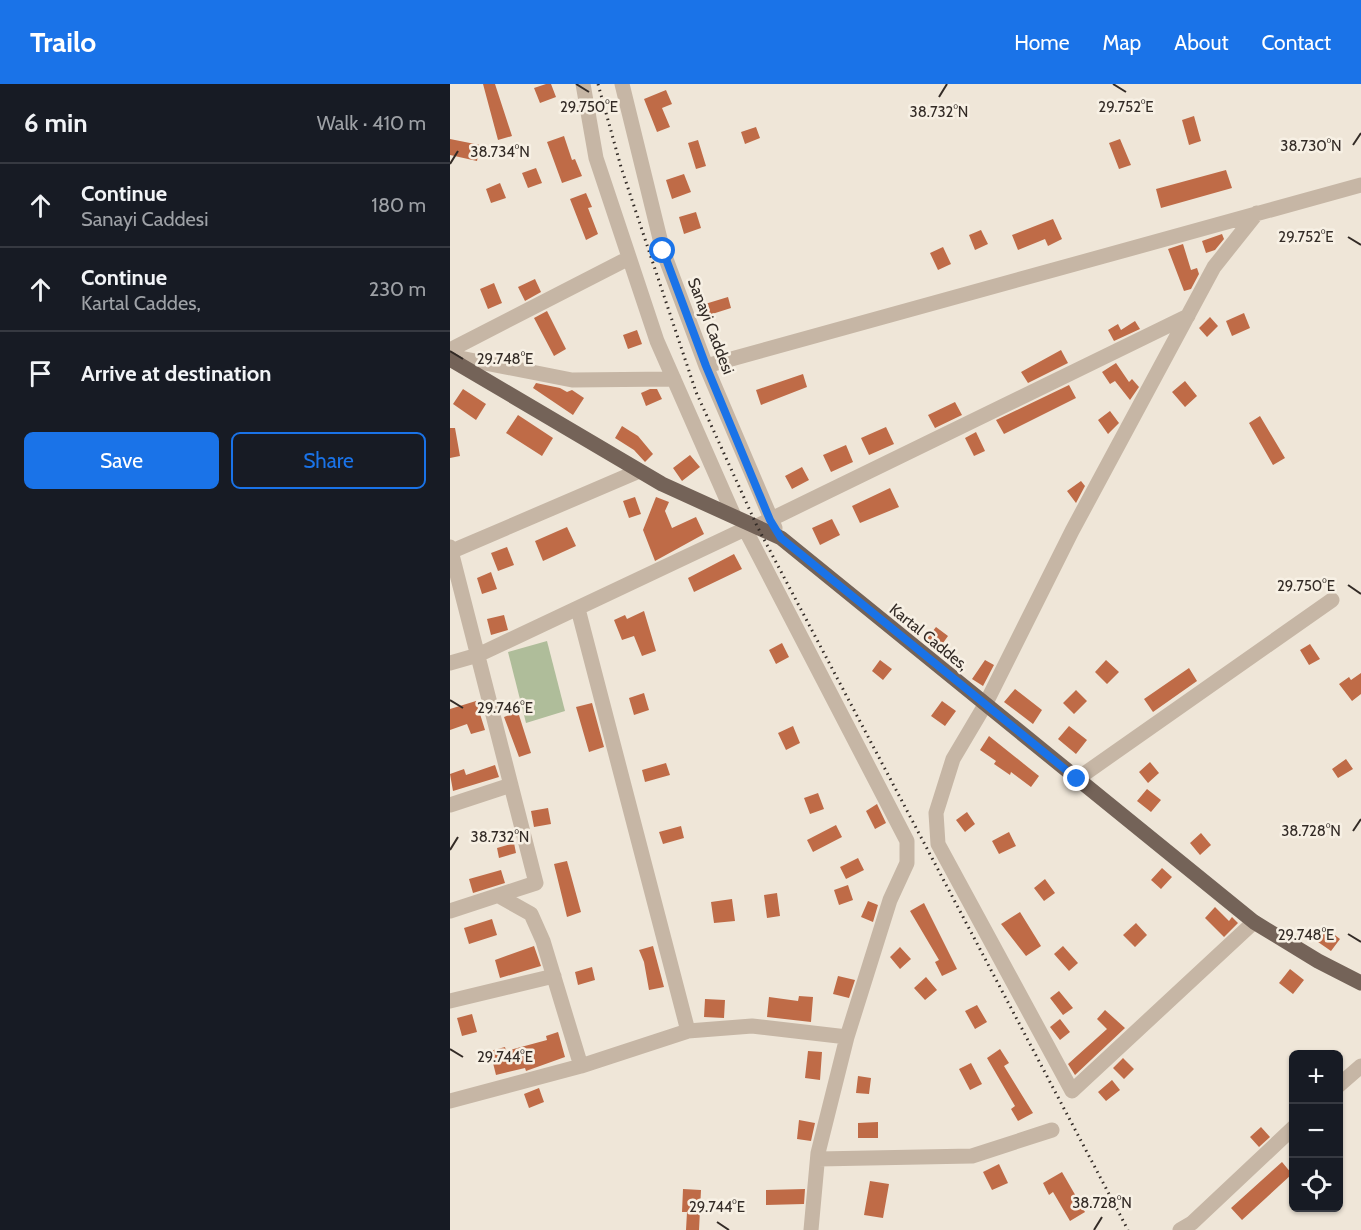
<!DOCTYPE html>
<html lang="en">
<head>
<meta charset="utf-8">
<style>
	body { margin:0; font-family:Cabin,sans-serif; background:#242831; color:#f1f3f6 }
	.controls { position:absolute; right:18px; bottom:18px; display:grid; overflow:hidden; border-radius:9px; box-shadow:0 2px 4px #0004 }
	.controls button { width:54px; height:54px; display:grid; place-items:center; padding:0; border:0; border-bottom:2px solid #363941; background:#171b24; color:#f1f3f6; font:30px sans-serif }
	.stop { position:absolute; width:18px; height:18px; margin:-14px; border:4px solid #1a73e8; border-radius:50%; background:#fff }
	.stop.end { background:#1a73e8; border-color:#fff; box-shadow:0 2px 6px #0008 }
	.list { margin:0; padding:0; list-style:none }
	h2 { display:flex; justify-content:space-between; align-items:center; height:78px; margin:0; padding:0 24px; font-size:26px }
	h2 small { font-size:20px; font-weight:400; color:#9ea1a6 }
	.list li { display:grid; grid-template-columns:39px 1fr auto; gap:18px; align-items:center; box-sizing:border-box; height:84px; padding:0 24px; border-top:2px solid #363941 }
	.list b { display:block; font-size:22px; white-space:nowrap }
	.list p { margin:0; font-size:20px; white-space:nowrap; color:#9ea1a6 }
	.list em { font-size:20px; font-style:normal; color:#9ea1a6 }
	.actions { display:flex; gap:12px; padding:18px 24px }
	.actions a { flex:1; padding:14px 0; border:2px solid #1a73e8; border-radius:9px; text-align:center; font-size:21px; color:#1a73e8 }
	.actions .main { background:#1a73e8; color:#fff }
	.icon { flex:none; width:33px; height:33px; fill:none; stroke:currentColor; stroke-width:2; stroke-linecap:round; stroke-linejoin:round }
	.map { position:relative; flex:none; width:911px; height:1146px; overflow:hidden }
	header { display:flex; align-items:center; gap:36px; box-sizing:border-box; height:84px; padding:0 30px; background:#1a73e8; color:#fff }
	header strong { font-size:28px }
	nav { display:flex; gap:33px; margin-inline-start:auto; font-size:21px }
	main { display:flex }
	aside { flex:1; background:#171b24 }
	.map>svg:first-child { display:block }
	.green { fill:#afbd9a }
	.building { fill:#bf6b47 }
	.lines { fill:none; stroke-linecap:round; stroke-linejoin:round }
	.minor { stroke:#c6b6a5; stroke-width:15 }
	.major { stroke:#746358; stroke-width:15 }
	.rail { stroke:#332b26; stroke-width:3; stroke-dasharray:1.5 4.5; stroke-linecap:butt }
	.route { stroke:#1a73e8; stroke-width:8 }
	.ticks { fill:none; stroke:#332b26; stroke-width:2 }
	.labels { text-anchor:middle; dominant-baseline:central; stroke-width:5; stroke-linejoin:round; paint-order:stroke }
	.street-label { font-size:16px; fill:#332b26; stroke:#f7f0e4 }
	.ticks-label { font-size:15px; text-anchor:middle; fill:#332b26; stroke:#f7f0e4; stroke-width:5; stroke-linejoin:round; paint-order:stroke }
</style>
</head>
<body>
<header>
<strong>Trailo</strong>
<nav><a>Home</a><a>Map</a><a>About</a><a>Contact</a></nav>
</header>
<main>
<aside>
<h2>6 min<small>Walk · 410 m</small></h2>
<ul class="list">
<li><svg class="icon" aria-label="ahead" viewBox="0 0 24 24"><path d="M12 20V5M6 11l6-6 6 6"/></svg><div><b>Continue</b><p>Sanayi Caddesi</p></div><em>180 m</em></li>
<li><svg class="icon" aria-label="ahead" viewBox="0 0 24 24"><path d="M12 20V5M6 11l6-6 6 6"/></svg><div><b>Continue</b><p>Kartal Caddes,</p></div><em>230 m</em></li>
<li><svg class="icon" aria-label="arrive" viewBox="0 0 24 24"><path d="M6 21V4h12l-3 4 3 4H6"/></svg><div><b>Arrive at destination</b></div></li>
</ul>
<div class="actions"><a class="main">Save</a><a>Share</a></div>
</aside>
<div class="map">
<svg width="911" height="1146" viewBox="0 0 911 1146">
	<rect width="100%" height="100%" fill="#efe6d8"/>
	<path class="green" d="M97,557L115,627L76,639L58,568Z"/>
	<path class="building" d="M33,0H45L62,52L48,56Z
		M96,0H101L106,13L90,19L84,4Z
		M216,6L222,20L212,24L220,43L207,48L194,15Z
		M744,32L751,57L739,61L732,36Z
		M306,43L310,54L295,60L291,48Z
		M114,52L122,76L125,75L132,92L112,99L97,58Z
		M0,55L30,61L27,77L0,71Z
		M670,55L681,81L669,85L659,59Z
		M248,56L256,82L246,85L238,59Z
		M86,84L92,99L78,104L72,89Z
		M776,86L782,104L711,124L706,105Z
		M234,90L241,108L222,115L216,96Z
		M50,99L56,114L41,119L36,105Z
		M136,109L142,123L138,124L148,150L136,156L120,115Z
		M246,128L251,144L234,150L229,133Z
		M603,135L612,155L598,162L595,155L568,166L562,151Z
		M531,146L538,160L525,166L519,151Z
		M772,150L774,155L765,166L756,169L752,157Z
		M733,160L741,186L747,184L749,190L741,205L734,207L718,165Z
		M493,163L501,180L488,186L480,169Z
		M85,195L91,208L75,217L68,203Z
		M44,199L52,219L38,225L30,205Z
		M278,213L281,224L259,231L255,220Z
		M97,227L116,265L104,272L84,234Z
		M794,229L800,244L782,252L776,237Z
		M760,233L768,242L757,253L749,244Z
		M685,237L690,245L664,257L658,246L668,240L671,246Z
		M187,246L192,260L178,265L173,251Z
		M611,266L618,279L578,299L571,288Z
		M666,279L679,298L682,295L689,303L680,316L665,297L660,300L652,288Z
		M353,290L357,303L311,321L306,306Z
		M735,297L747,312L735,323L722,308Z
		M86,299L110,304L117,308L122,306L134,314L123,331L83,304Z
		M619,301L626,314L554,350L546,336Z
		M13,305L36,320L26,336L3,320Z
		M200,305H207L212,315L196,322L191,309Z
		M505,318L512,331L485,344L478,331Z
		M660,327L669,339L658,350L648,336Z
		M68,331L103,354L92,372L56,349Z
		M810,332L835,374L823,381L799,339Z
		M172,342L188,352L203,370L195,378L184,366L165,354Z
		M436,343L444,360L419,371L411,354Z
		M0,344H5L10,372L0,374Z
		M526,348L535,367L524,372L515,354Z
		M396,361L403,378L381,388L373,371Z
		M240,371L250,383L232,397L223,384Z
		M352,383L359,396L342,405L335,392Z
		M631,397L635,402L626,419L617,407Z
		M440,404L449,423L410,439L402,422Z
		M185,413L191,430L179,434L173,417Z
		M206,413L219,418L215,427L222,444L246,433L254,450L205,477L193,446Z
		M382,435L390,451L370,461L362,444Z
		M117,443L126,462L93,477L85,457Z
		M57,463L64,481L48,487L41,469Z
		M284,470L292,485L244,508L238,494Z
		M41,488L47,505L32,510L27,494Z
		M194,527L206,567L192,572L184,552L172,556L164,536L175,531L177,535Z
		M54,531L58,546L41,551L37,535Z
		M486,543L498,552L488,566L475,557Z
		M332,559L339,573L326,580L319,566Z
		M860,560L870,575L859,581L850,566Z
		M430,576L442,585L433,596L422,587Z
		M535,576L544,581L533,602L522,595Z
		M656,576L669,588L657,600L645,588Z
		M739,584L747,597L703,628L694,615Z
		M911,589V610L902,617L889,600L899,593L901,596Z
		M565,605L592,626L583,640L554,618Z
		M626,606L637,617L624,630L613,619Z
		M194,609L199,626L184,631L179,614Z
		M26,617L35,646L21,650L17,640L0,646V625Z
		M492,617L506,627L495,642L481,632Z
		M142,619L154,663L139,668L126,623Z
		M68,628L81,669L69,673L54,633Z
		M343,642L350,659L336,666L328,649Z
		M619,642L637,656L626,670L608,655Z
		M539,652L589,692L581,703L561,688L560,691L544,680L546,677L530,666Z
		M896,675L903,685L888,694L882,685Z
		M700,678L709,689L698,699L689,688Z
		M216,679L220,691L195,698L192,686Z
		M45,681L49,693L3,707L0,690L14,685L16,691Z
		M697,705L711,716L701,728L687,717Z
		M368,709L374,725L360,730L354,714Z
		M427,720L436,739L425,745L416,727Z
		M98,724L101,740L84,743L81,727Z
		M517,728L525,740L515,748L506,736Z
		M386,741L392,753L363,768L357,756Z
		M231,742L234,754L213,760L209,748Z
		M559,748L566,762L549,770L542,757Z
		M751,749L761,761L750,771L740,759Z
		M64,759L66,769L49,774L47,764Z
		M408,774L414,786L396,795L390,783Z
		M117,777L131,828L117,833L104,780Z
		M712,784L722,793L711,805L701,796Z
		M51,786L55,799L23,809L19,795Z
		M595,795L605,809L594,817L584,804Z
		M398,801L403,816L389,821L384,806Z
		M327,809L330,832L317,834L314,811Z
		M282,815L285,837L264,839L261,818Z
		M418,817L428,821L423,838L411,833Z
		M474,819L507,885L492,892L485,878L489,876L460,827Z
		M765,823L779,837L782,833L788,839L774,853L755,834Z
		M570,828L591,862L576,872L551,840Z
		M42,835L47,851L19,860L14,844Z
		M686,839L697,851L685,863L673,851Z
		M877,845L890,855L881,867L868,858Z
		M84,862L91,882L50,894L45,876Z
		M203,862L214,903L199,906L194,878L189,866Z
		M613,862L628,879L619,887L604,870Z
		M450,863L461,875L450,885L440,873Z
		M142,883L145,896L128,901L125,888Z
		M840,885L854,896L843,910L829,899Z
		M388,892L405,896L399,914L383,910Z
		M476,893L487,906L475,916L464,904Z
		M609,907L623,924L613,931L600,914Z
		M349,912L363,913L361,938L317,933L319,913L348,917Z
		M255,915L275,916L274,934L254,933Z
		M527,921L537,938L525,945L515,927Z
		M655,926L675,944L625,991L618,980L657,945L647,935Z
		M22,930L27,948L12,952L7,934Z
		M610,935L620,948L610,956L600,943Z
		M108,948L115,973L76,987L75,984L46,991L40,967L55,963L56,967L97,956L96,952Z
		M550,965L559,979L554,982L583,1029L568,1037L561,1025L565,1022L537,974Z
		M358,967L372,968L370,996L355,994Z
		M673,974L684,985L674,995L663,984Z
		M521,979L532,1000L520,1006L509,985Z
		M408,992L421,994L419,1010L406,1009Z
		M662,996L670,1006L656,1017L648,1008Z
		M89,1004L94,1018L79,1024L74,1010Z
		M349,1036L365,1039L361,1057L347,1055Z
		M428,1038V1054H408V1039Z
		M811,1043L820,1053L809,1063L800,1053Z
		M832,1078L842,1090L792,1136L781,1124Z
		M549,1080L558,1099L542,1106L533,1088Z
		M612,1088L635,1128L620,1137L603,1108L599,1111L593,1099Z
		M420,1097L439,1100L433,1134L414,1131Z
		M233,1105L251,1106L249,1146H236L237,1128H232Z
		M355,1105L354,1120L316,1121V1106Z"/>
	<g class="lines">
		<path class="minor" d="M133,0L146,74L207,257L284,432
			M172,0L213,167L256,282L325,444
			M0,266L179,174
			M0,272L122,296L224,295
			M256,282L911,101
			M295,445L457,757V779L440,816L397,953L368,1069L361,1146
			M0,463L86,799L0,827
			M0,468L189,387
			M128,525L238,947
			M0,579L28,571L295,445L307,442L738,232
			M627,695L882,516
			M0,721L61,701
			M49,812L81,830L93,857L131,982
			M804,838L622,1007L488,760L486,729L503,675L535,621L622,447L764,183L807,129
			M0,917L104,892
			M888,1002L911,982
			M0,1017L131,982L238,947L302,942L397,953
			M368,1075L522,1072L602,1046
			M730,1146L742,1139L844,1043"/>
		<path class="major" d="M0,275L212,400L331,454L804,838L868,877L911,899"/>
		<path class="rail" d="M148,0L171,83L246,308L307,442L678,1146"/>
	</g>
	<g class="lines">
		<path class="route" d="M213,167L256,282L320,436L331,454L627,695"/>
	</g>
	<path class="ticks" d="M126,0L139,8M663,0L676,8M489,13L497,0M903,61L911,49M0,80L8,67M898,153L911,161M0,267L13,275M898,501L911,510M0,616L13,624M903,747L911,735M0,766L8,753M898,850L911,858M0,965L13,973M267,1138L279,1146M644,1146L652,1133"/>
	<g class="labels">
		<g class="street-label">
			<text transform="translate(261 242) rotate(69)">Sanayi Caddesi</text>
			<text transform="translate(479 553) rotate(39)">Kartal Caddes,</text>
		</g>
	</g>
	<g class="ticks-label">
		<text x="139" y="28">29.750°E</text>
		<text x="676" y="28">29.752°E</text>
		<text x="489" y="33">38.732°N</text>
		<text x="861" y="67">38.730°N</text>
		<text x="50" y="73">38.734°N</text>
		<text x="856" y="158">29.752°E</text>
		<text x="55" y="280">29.748°E</text>
		<text x="856" y="507">29.750°E</text>
		<text x="55" y="629">29.746°E</text>
		<text x="861" y="752">38.728°N</text>
		<text x="50" y="758">38.732°N</text>
		<text x="856" y="856">29.748°E</text>
		<text x="55" y="978">29.744°E</text>
		<text x="652" y="1124">38.728°N</text>
		<text x="267" y="1128">29.744°E</text>
	</g>
</svg>
<div class="controls">
<button>+</button>
<button>−</button>
<button><svg class="icon" aria-label="locate" viewBox="0 0 24 24"><circle cx="12" cy="12" r="6"/><path d="M12 2v4M12 18v4M2 12h4M18 12h4"/></svg></button>
</div>
<div class="stop" style="left:213px;top:167px"></div>
<div class="stop end" style="left:627px;top:695px"></div>
</div>
</main>
</body>
</html>
